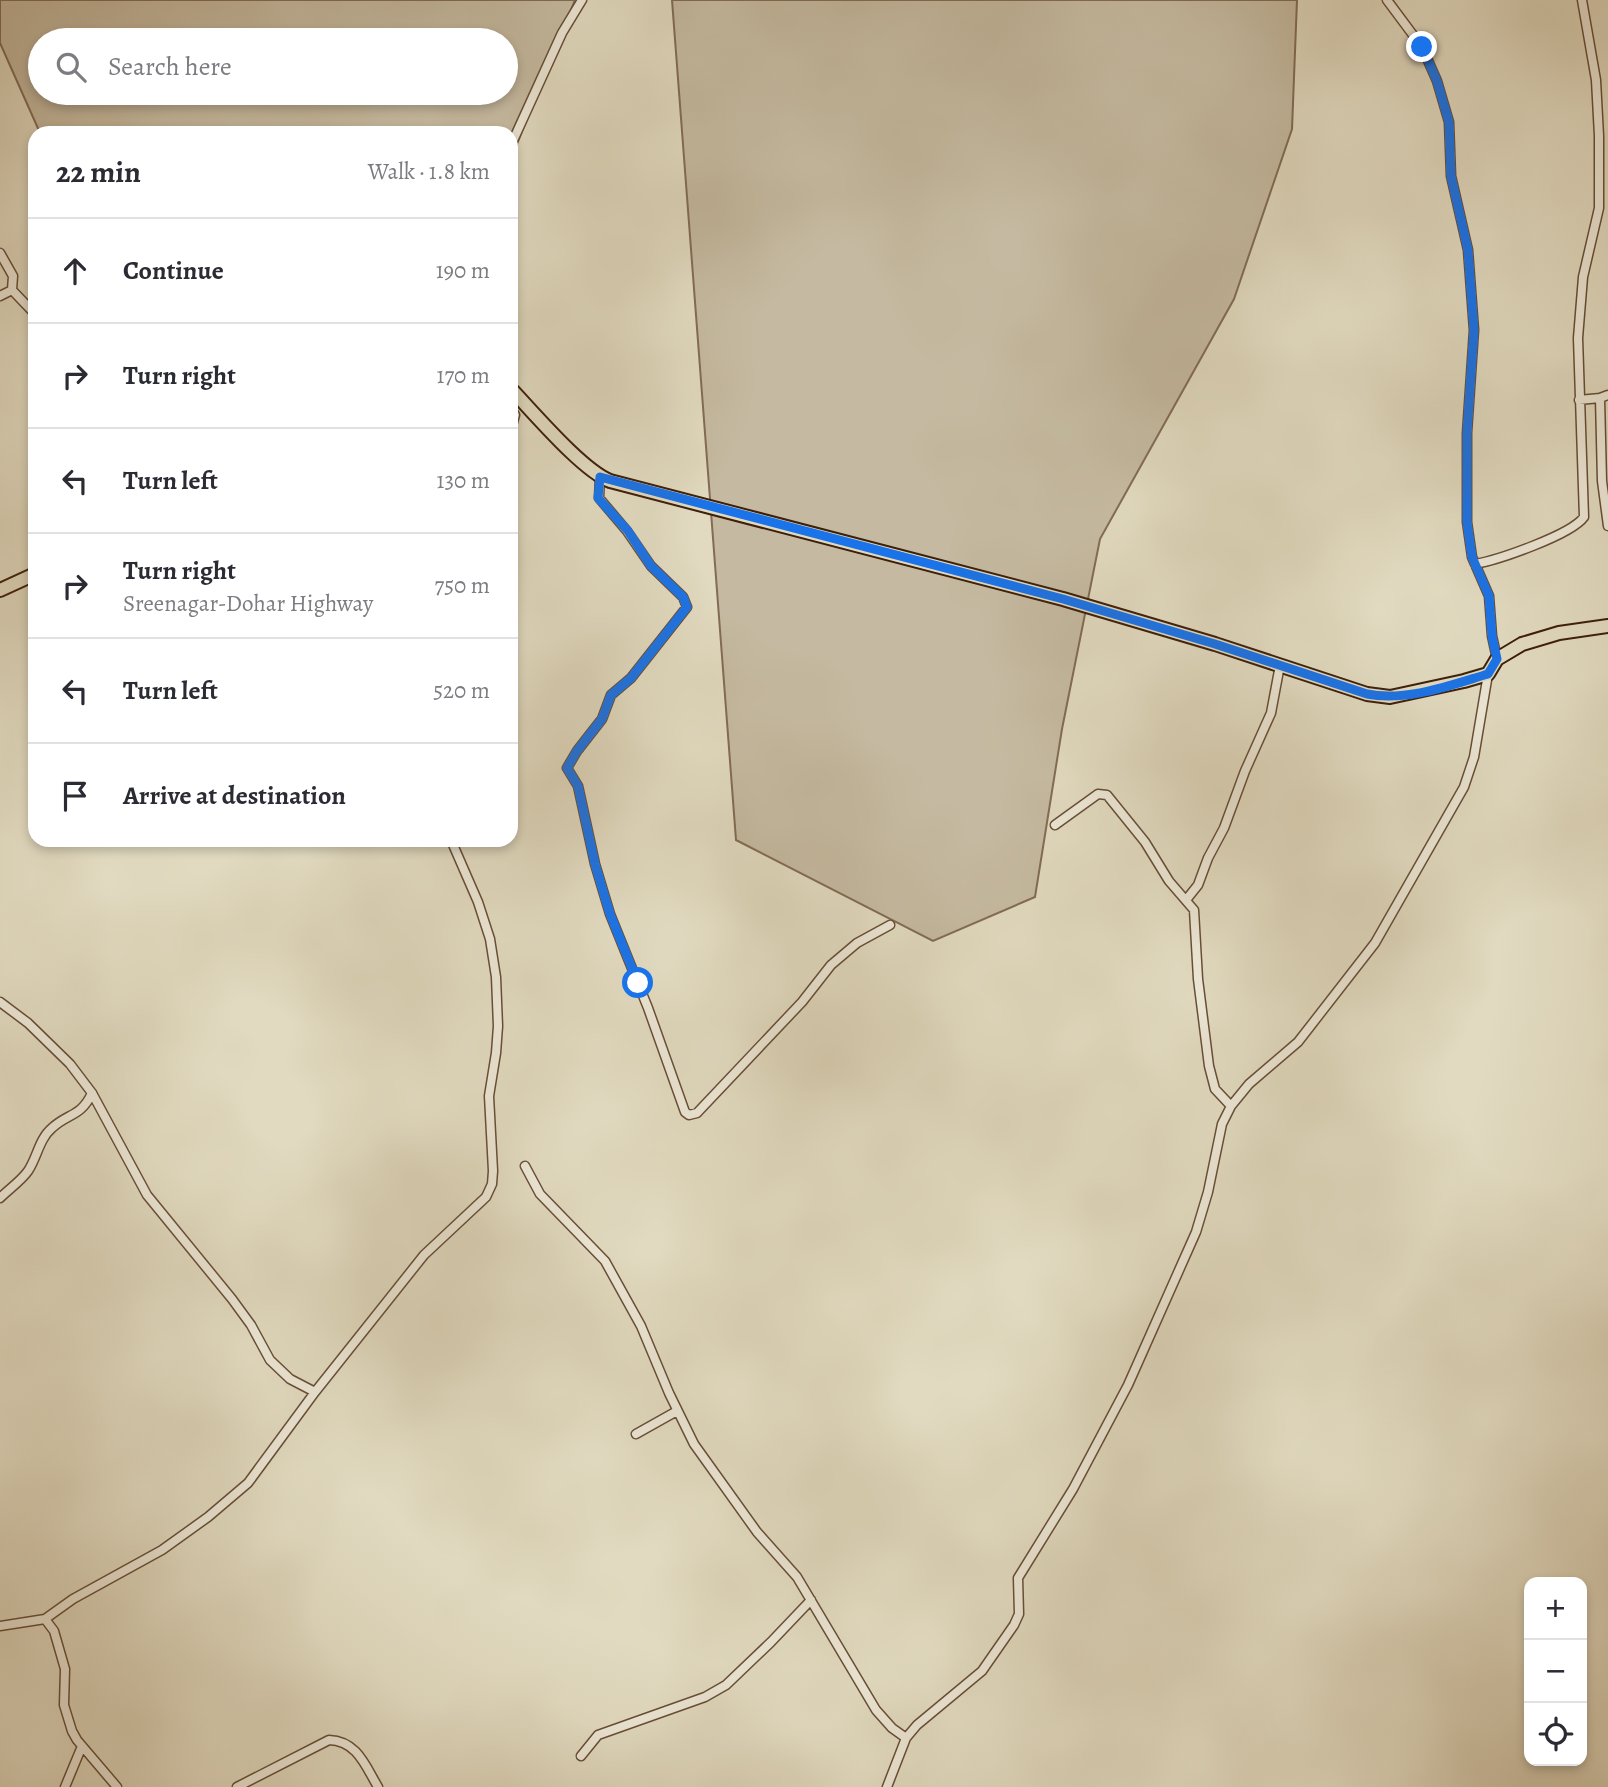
<!DOCTYPE html>
<html lang="en">
<head>
<meta charset="utf-8">
<style>
	body { margin:0; font-family:Alegreya,serif; background:#f7f7f7; color:#2b2b33 }
	.controls { position:absolute; right:21px; bottom:21px; display:grid; overflow:hidden; border-radius:14px; box-shadow:0 4px 10px #0003 }
	.controls button { width:63px; height:63px; display:grid; place-items:center; padding:0; border:0; border-bottom:2px solid #e1e1e2; background:#fff; color:#2b2b33; font:35px sans-serif }
	.stop { position:absolute; width:21px; height:21px; margin:-16px; border:5px solid #1a73e8; border-radius:50%; background:#fff }
	.stop.end { background:#1a73e8; border-color:#fff; box-shadow:0 2px 7px #0008 }
	.list { margin:0; padding:0; list-style:none }
	h2 { display:flex; justify-content:space-between; align-items:center; height:91px; margin:0; padding:0 28px; font-size:30px }
	h2 small { font-size:23px; font-weight:400; color:#7c7c81 }
	.list li { display:grid; grid-template-columns:46px 1fr auto; gap:21px; align-items:center; box-sizing:border-box; height:105px; padding:0 28px; border-top:2px solid #e1e1e2 }
	.list b { display:block; font-size:26px; white-space:nowrap }
	.list p { margin:0; font-size:23px; white-space:nowrap; color:#7c7c81 }
	.list em { font-size:23px; font-style:normal; color:#7c7c81 }
	.icon { flex:none; width:38px; height:38px; fill:none; stroke:currentColor; stroke-width:2; stroke-linecap:round; stroke-linejoin:round }
	.map { position:relative; flex:none; width:1608px; height:1787px; overflow:hidden }
	.search { position:absolute; background:#fff; box-shadow:0 4px 10px #0003; left:28px; top:28px; width:490px; height:77px; display:flex; align-items:center; gap:18px; box-sizing:border-box; padding:0 24px; border-radius:38px; color:#7c7c81; font-size:26px }
	.panel { position:absolute; background:#fff; box-shadow:0 4px 10px #0003; left:28px; top:126px; width:490px; height:721px; border-radius:21px }
	.map>svg:first-child { display:block }
	.green { fill:#c5baa1; stroke:#826c54; stroke-width:2; fill-rule:evenodd }
	.lines { fill:none; stroke-linecap:round; stroke-linejoin:round }
	.street-casing { stroke:#674e36; stroke-width:11 }
	.primary-casing { stroke:#3e1f08; stroke-width:16 }
	.street { stroke:#ece7d6; stroke-width:8 }
	.primary { stroke:#e1dac0; stroke-width:12 }
	.route { stroke:#1a73e8; stroke-width:9 }
</style>
</head>
<body>
<div class="map">
<svg width="1608" height="1787" viewBox="0 0 1608 1787">
	<rect width="100%" height="100%" fill="#e1dac0"/>
	<filter id="stains"><feTurbulence type="fractalNoise" baseFrequency=".00286" numOctaves="4"/><feColorMatrix values="0 0 0 0 .2 0 0 0 0 .09 0 0 0 0 .02 0 0 0 .5 -.17"/></filter>
	<radialGradient id="worn" r=".72"><stop offset=".6" stop-color="#630" stop-opacity="0"/><stop offset="1" stop-color="#630" stop-opacity=".3"/></radialGradient>
	<path class="green" d="M0,0H575L511,159V133H40L0,43ZM40,40H506V93H40Z
		M672,0H1297L1292,129L1234,299L1100,539L1062,729L1035,897L933,941L736,840Z"/>
	<g class="lines">
		<defs>
			<path id="street" d="M1387,0L1422,47L1437,81L1449,122L1451,176L1468,250L1474,330L1467,433V522L1472,557L1489,596L1492,636L1497,659
				M511,145L562,33L582,0
				M0,253L13,276L12,290
				M12,290L35,314
				M0,296L12,290
				M1608,395L1600,398L1602,481L1608,526
				M1579,400L1600,398
				M511,408L515,415L511,429
				M600,477L599,498L627,531L651,566L683,597L687,607L631,678L611,695L602,719L577,751L567,768L578,786L595,864L610,914L648,1008L685,1112L689,1115L697,1113L802,1002L831,965L857,943L890,925
				M1475,564C1498,560 1571,535 1584,517L1578,338L1583,277L1599,208V136L1596,80L1582,0
				M1055,825L1098,794L1107,795L1145,842L1169,881L1194,910L1198,979L1209,1066L1215,1089L1231,1106
				M1186,900L1198,885L1208,858L1224,828L1245,771L1271,713L1280,665
				M0,1002L28,1023L70,1064L92,1093L147,1195L232,1299L251,1325L270,1360L290,1379L315,1392
				M525,1166L540,1194L605,1261L641,1326L669,1393L694,1444L757,1532L797,1577L876,1710L892,1728L906,1738
				M0,1198C9,1189 21,1181 28,1171C37,1158 39,1139 52,1128C68,1113 81,1117 92,1093
				M636,1434L677,1411
				M45,1619L73,1599L162,1550L208,1517L248,1483L315,1392L424,1255L486,1197L492,1184L493,1171L489,1096L496,1053L498,1026L496,977L490,939L478,902L451,840
				M0,1626L45,1619L54,1631L65,1669L64,1705L72,1731L77,1740L117,1787
				M581,1756L598,1735L705,1697L726,1685L771,1642L811,1600
				M65,1787L82,1746
				M237,1787L329,1740C357,1741 365,1765 378,1787
				M887,1787L906,1738L917,1725L982,1671L1014,1625L1019,1614L1018,1578L1073,1489L1128,1385L1196,1232L1208,1192L1222,1124L1231,1106L1249,1084L1298,1042L1375,943L1464,787L1474,757L1488,674"/>
			<path id="primary" d="M511,389C534,413 582,470 610,481L1063,599L1215,644L1367,694L1390,697L1464,681L1488,674L1497,659L1522,644L1559,633L1608,626
				M0,590L35,574"/>
		</defs>
		<use href="#street" class="street-casing"/>
		<use href="#primary" class="primary-casing"/>
		<use href="#street" class="street"/>
		<use href="#primary" class="primary"/>
	</g>
	<g class="lines">
		<path class="route" d="M638,983L610,914L595,864L578,786L567,768L577,751L602,719L611,695L631,678L687,607L683,597L651,566L628,531L598,498L600,477L1063,599L1215,644L1367,694C1406,702 1451,685 1488,674L1497,659L1492,636L1489,596L1472,557L1467,522V433L1474,330L1468,250L1451,176L1449,122L1437,81L1422,47"/>
	</g>
	<rect width="100%" height="100%" filter="url(#stains)"/>
	<rect width="100%" height="100%" fill="url(#worn)"/>
</svg>
<div class="controls">
<button>+</button>
<button>−</button>
<button><svg class="icon" aria-label="locate" viewBox="0 0 24 24"><circle cx="12" cy="12" r="6"/><path d="M12 2v4M12 18v4M2 12h4M18 12h4"/></svg></button>
</div>
<div class="stop" style="left:638px;top:983px"></div>
<div class="stop end" style="left:1422px;top:47px"></div>
<div class="search"><svg class="icon" aria-label="search" viewBox="0 0 24 24"><circle cx="10" cy="10" r="6"/><path d="M15 15l6 6"/></svg>Search here</div>
<section class="panel">
<h2>22 min<small>Walk · 1.8 km</small></h2>
<ul class="list">
<li><svg class="icon" aria-label="ahead" viewBox="0 0 24 24"><path d="M12 20V5M6 11l6-6 6 6"/></svg><div><b>Continue</b></div><em>190 m</em></li>
<li><svg class="icon" aria-label="right" viewBox="0 0 24 24"><path d="M7 20v-9h11M14 6l5 5-5 5"/></svg><div><b>Turn right</b></div><em>170 m</em></li>
<li><svg class="icon" aria-label="left" viewBox="0 0 24 24"><path d="M17 20v-9H6M10 6l-5 5 5 5"/></svg><div><b>Turn left</b></div><em>130 m</em></li>
<li><svg class="icon" aria-label="right" viewBox="0 0 24 24"><path d="M7 20v-9h11M14 6l5 5-5 5"/></svg><div><b>Turn right</b><p>Sreenagar-Dohar Highway</p></div><em>750 m</em></li>
<li><svg class="icon" aria-label="left" viewBox="0 0 24 24"><path d="M17 20v-9H6M10 6l-5 5 5 5"/></svg><div><b>Turn left</b></div><em>520 m</em></li>
<li><svg class="icon" aria-label="arrive" viewBox="0 0 24 24"><path d="M6 21V4h12l-3 4 3 4H6"/></svg><div><b>Arrive at destination</b></div></li>
</ul>
</section>
</div>
</body>
</html>
